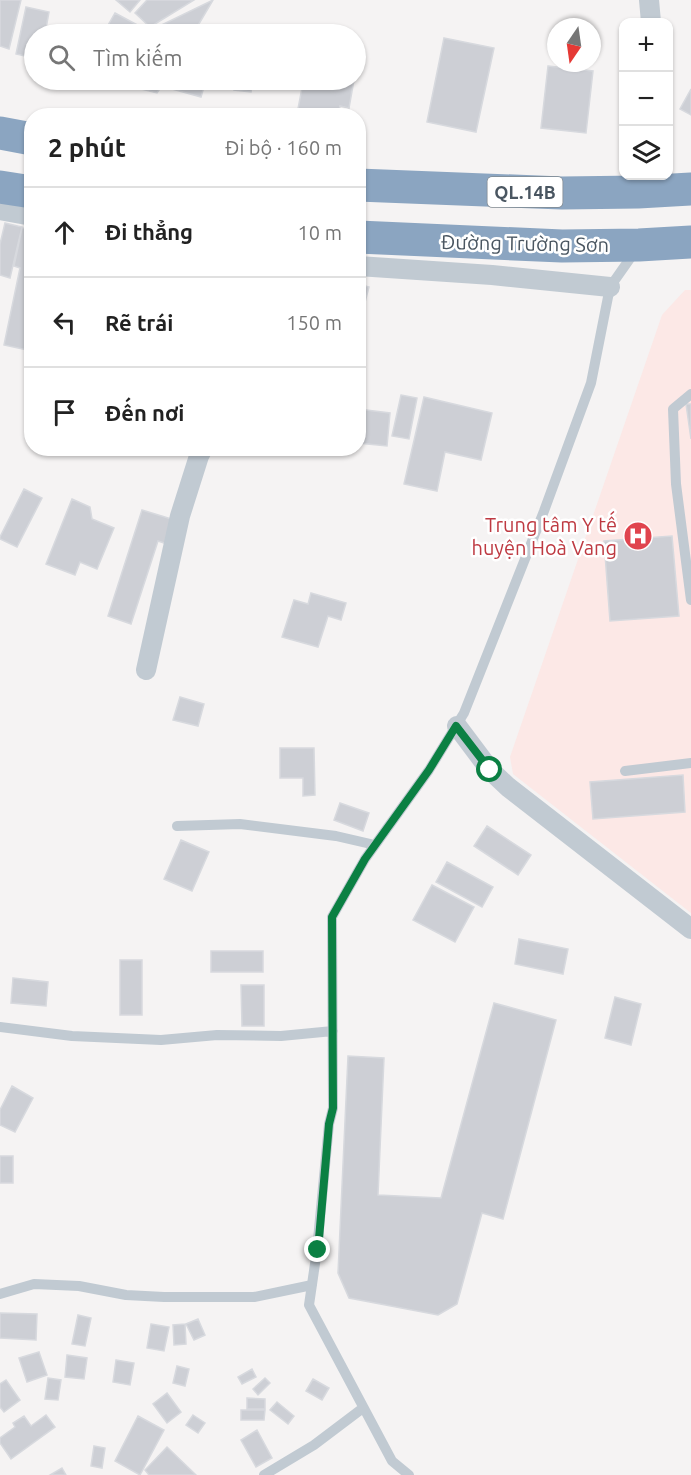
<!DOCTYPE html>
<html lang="vi">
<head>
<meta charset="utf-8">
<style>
  :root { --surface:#fff; --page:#f2f2f2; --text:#222; --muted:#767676; --line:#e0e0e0 }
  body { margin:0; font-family:Ubuntu,sans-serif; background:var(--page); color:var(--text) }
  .controls { position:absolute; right:18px; top:18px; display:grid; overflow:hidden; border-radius:12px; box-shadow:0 2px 4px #0004 }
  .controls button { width:54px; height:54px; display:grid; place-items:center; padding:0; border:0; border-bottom:2px solid var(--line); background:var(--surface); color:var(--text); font:30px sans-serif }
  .compass { position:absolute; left:547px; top:18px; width:54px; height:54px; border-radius:50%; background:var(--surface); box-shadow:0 2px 4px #0004; rotate:193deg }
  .stop { position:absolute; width:18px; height:18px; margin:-14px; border:4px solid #0b8043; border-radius:50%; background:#fff }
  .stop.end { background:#0b8043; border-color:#fff; box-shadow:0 2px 6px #0008 }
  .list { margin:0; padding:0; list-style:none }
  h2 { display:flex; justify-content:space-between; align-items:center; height:78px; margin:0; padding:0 24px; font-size:26px }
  h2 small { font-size:20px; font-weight:400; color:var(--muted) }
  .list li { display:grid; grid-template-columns:39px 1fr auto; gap:18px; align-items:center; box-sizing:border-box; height:90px; padding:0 24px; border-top:2px solid var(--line) }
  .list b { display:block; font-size:22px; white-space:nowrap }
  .list em { font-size:20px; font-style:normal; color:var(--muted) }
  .icon { flex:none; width:33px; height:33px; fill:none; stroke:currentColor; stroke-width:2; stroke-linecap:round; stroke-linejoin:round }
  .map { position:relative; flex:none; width:691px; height:1475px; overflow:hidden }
  .search { position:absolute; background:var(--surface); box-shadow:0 2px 4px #0004; left:24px; top:24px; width:342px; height:66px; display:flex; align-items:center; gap:15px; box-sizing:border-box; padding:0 21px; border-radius:33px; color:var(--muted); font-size:22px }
  .panel { position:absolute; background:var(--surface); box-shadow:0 2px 4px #0004; left:24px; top:108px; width:342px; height:348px; border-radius:24px }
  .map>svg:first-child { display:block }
  .medical { fill:#fce8e6 }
  .building { fill:#cdcfd5; stroke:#d7d9de; stroke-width:1.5 }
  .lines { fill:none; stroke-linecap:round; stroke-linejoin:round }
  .lane { stroke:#c1cad2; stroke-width:10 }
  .street { stroke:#c1cad2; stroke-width:20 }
  .highway { stroke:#8ba5c1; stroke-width:33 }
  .route { stroke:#0b8043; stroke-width:8 }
  .labels { text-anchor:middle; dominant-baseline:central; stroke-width:5; stroke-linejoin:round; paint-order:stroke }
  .shield { fill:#fff; stroke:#808990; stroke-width:1.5 }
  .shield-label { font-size:18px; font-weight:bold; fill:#4a5661 }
  .street-label { font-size:20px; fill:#4a5661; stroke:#fff }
  .health-label { font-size:20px; fill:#be3a42; stroke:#fff; text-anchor:end }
</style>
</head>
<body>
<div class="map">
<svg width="691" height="1475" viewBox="0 0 691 1475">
  <rect width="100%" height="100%" fill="#f5f3f3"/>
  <path class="medical" d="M685 290H691V913L513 774 510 757 662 315Z"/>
  <path class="building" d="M0 0H21L9 49 0 46Z
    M116 0H140L130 12Z
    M147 0H194L150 27 135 13Z
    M213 0 193 34H148L149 31Z
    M26 7 49 12 45 34H34V58L16 54Z
    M115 13 145 29 142 34H103Z
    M444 38 494 48 476 132 427 122Z
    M548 66 593 71 586 133 541 128Z
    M94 80H118L113 89Z
    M135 80H166L157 93 133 87Z
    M175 80H206L201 97 172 89Z
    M213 80H231L230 84 213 81Z
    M235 80H253L251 92 234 90Z
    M294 80H354L349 108 340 106 338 116H306L297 114 302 88 293 87Z
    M691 89V115L680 109Z
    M5 223 22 227 10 278 0 275V244Z
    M22 228 32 230V351L4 345 20 268 14 266Z
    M358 284 369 287 358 329Z
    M401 395 417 398 409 439 392 436Z
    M424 397 492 413 481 460 445 452 437 491 404 484Z
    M686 404H691V439Z
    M358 409 390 413 387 446 358 443Z
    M24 489 42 498 17 547 0 539V537Z
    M72 499 90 507 92 519 114 528 97 569 80 562 75 575 46 564Z
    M142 510 178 521 170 545 158 541 131 624 108 616Z
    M672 536 679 616 610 621 604 541Z
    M311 593 346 603 341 620 328 616 318 647 282 637 294 600 308 604Z
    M180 697 204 704 198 726 173 720Z
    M280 748H314L315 795 303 796V778H280Z
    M683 775 685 812 593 819 590 782Z
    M340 803 369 813 363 831 334 820Z
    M487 826 531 855 518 875 474 846Z
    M181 840 209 852 192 891 164 879Z
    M447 862 493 887 482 907 436 882Z
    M432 885 474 907 455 942 413 920Z
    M519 939 568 949 563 974 515 964Z
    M211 951H263V972H211Z
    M120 960H142V1015H120Z
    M13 978 48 982 46 1006 11 1003Z
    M241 985H264V1026H242Z
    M615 997 641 1004 631 1045 605 1038Z
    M494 1003 556 1020 503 1219 482 1213 457 1304 438 1315 349 1298 338 1273 348 1056 384 1058 378 1195 441 1198Z
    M12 1086 33 1098 15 1132 0 1125V1110Z
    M0 1156H13V1183H0Z
    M0 1313 37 1314 36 1340 0 1338Z
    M78 1315 91 1318 85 1346 72 1344Z
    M198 1319 205 1335 194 1340 186 1324Z
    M151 1324 169 1327 164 1351 147 1348Z
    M185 1324 186 1344 174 1345 173 1325Z
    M39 1352 47 1375 27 1382 19 1358Z
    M67 1355 87 1358 84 1379 65 1377Z
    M116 1360 134 1363 130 1385 113 1382Z
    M177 1366 189 1369 185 1386 173 1383Z
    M252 1369 256 1377 242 1384 238 1377Z
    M48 1378 61 1380 58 1400 45 1399Z
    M265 1378 270 1383 258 1395 253 1389Z
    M313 1379 329 1388 322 1400 306 1391Z
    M6 1380 20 1400 4 1412 0 1407V1384Z
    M167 1393 181 1412 167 1423 153 1404Z
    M247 1398 265 1399V1409H247Z
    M277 1402 294 1416 288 1424 270 1410Z
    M241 1410H265L264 1420H241Z
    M46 1415 55 1427 11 1459 0 1443V1438L15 1427 13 1423 24 1416 31 1426Z
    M193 1415 205 1423 198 1433 186 1425Z
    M138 1416 164 1430 140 1475 115 1461Z
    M257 1430 272 1458 256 1467 241 1440Z
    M94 1446 105 1448 102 1468 91 1466Z
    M167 1447 196 1475H149L145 1470Z
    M62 1468 66 1475H50Z"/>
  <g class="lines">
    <path class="lane" d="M691 394 673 409 676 484 691 600
      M625 771 691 763
      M177 826 240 824 336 836 375 845
      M0 1027 72 1036 161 1040 217 1035 281 1036 333 1031
      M0 1294 34 1284 79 1286 126 1295 164 1297H254L312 1285
      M264 1475 314 1445 363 1408
      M409 1475 392 1461 309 1305 317 1250 329 1124 333 1108 332 917 365 859 429 770 464 713 544 511 591 383 610 287 636 250"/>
    <path class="street" d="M649 0 651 22
      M0 210 32 216
      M358 266 492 275 610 287
      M146 670 180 516 199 456 203 448
      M457 726 490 770 508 787 691 929"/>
    <path class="highway" d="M0 133 32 139
      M358 185 562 193 638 192 691 189
      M0 187 32 192
      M358 237 562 246 639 245 691 242"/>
  </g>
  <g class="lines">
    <path class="route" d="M318 1250 329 1124 333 1108 332 917 365 859 429 770 456 726 490 770"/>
  </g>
  <defs>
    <g id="hospital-disc" transform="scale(1.5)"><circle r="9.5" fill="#e0444e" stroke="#fff"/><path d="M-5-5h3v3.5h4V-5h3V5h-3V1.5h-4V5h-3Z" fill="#fff"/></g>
  </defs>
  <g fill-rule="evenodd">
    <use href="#hospital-disc" x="638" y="536"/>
  </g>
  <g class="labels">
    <rect class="shield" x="487.5" y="177" width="75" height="30" rx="4.5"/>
    <g class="shield-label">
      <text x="525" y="192">QL.14B</text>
    </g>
    <g class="street-label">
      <text transform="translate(525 243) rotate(1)">Đường Trường Sơn</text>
    </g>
    <g class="health-label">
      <text x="617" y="524">Trung tâm Y tế<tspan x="617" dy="23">huyện Hoà Vang</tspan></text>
    </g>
  </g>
</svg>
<div class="controls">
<button>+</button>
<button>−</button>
<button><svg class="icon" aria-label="layers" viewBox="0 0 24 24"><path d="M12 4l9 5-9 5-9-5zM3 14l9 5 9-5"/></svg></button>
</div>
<svg class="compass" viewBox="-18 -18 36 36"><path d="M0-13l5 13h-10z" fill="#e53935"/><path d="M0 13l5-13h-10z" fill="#767676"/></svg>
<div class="stop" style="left:490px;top:770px"></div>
<div class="stop end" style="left:318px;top:1250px"></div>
<div class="search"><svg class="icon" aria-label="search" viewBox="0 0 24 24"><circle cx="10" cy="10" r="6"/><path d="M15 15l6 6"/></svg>Tìm kiếm</div>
<section class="panel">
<h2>2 phút<small>Đi bộ · 160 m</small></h2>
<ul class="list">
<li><svg class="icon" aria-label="ahead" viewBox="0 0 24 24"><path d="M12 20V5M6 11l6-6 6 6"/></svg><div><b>Đi thẳng</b></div><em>10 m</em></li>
<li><svg class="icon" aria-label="left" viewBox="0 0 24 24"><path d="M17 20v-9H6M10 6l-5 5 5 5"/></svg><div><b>Rẽ trái</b></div><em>150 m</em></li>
<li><svg class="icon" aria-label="arrive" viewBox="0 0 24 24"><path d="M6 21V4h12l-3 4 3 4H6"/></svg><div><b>Đến nơi</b></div></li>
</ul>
</section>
</div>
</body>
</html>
